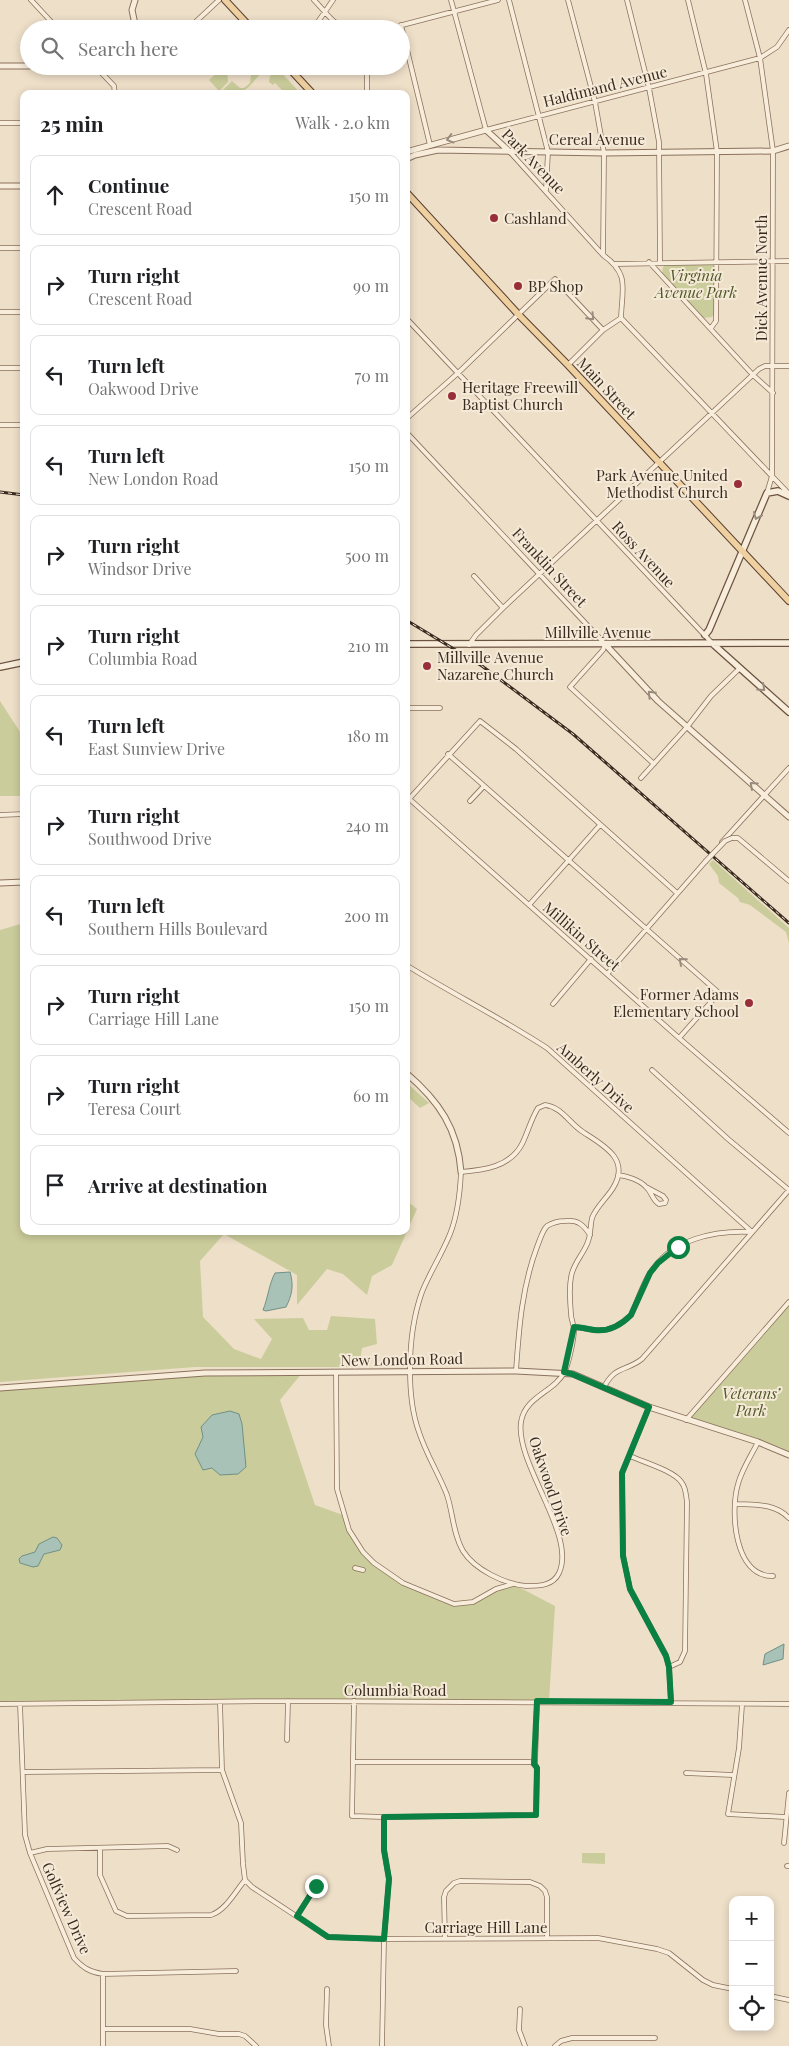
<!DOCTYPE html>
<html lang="en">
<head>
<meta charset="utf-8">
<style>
  :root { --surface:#fff; --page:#f6f6f6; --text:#202124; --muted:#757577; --line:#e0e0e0 }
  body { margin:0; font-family:"Playfair Display",serif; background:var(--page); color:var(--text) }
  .controls { position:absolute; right:15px; bottom:15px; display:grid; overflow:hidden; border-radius:10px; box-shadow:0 2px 8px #0003 }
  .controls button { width:45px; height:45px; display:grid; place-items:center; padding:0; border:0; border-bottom:1px solid var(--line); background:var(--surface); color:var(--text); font:25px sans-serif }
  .stop { position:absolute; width:15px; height:15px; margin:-11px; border:4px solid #0b8043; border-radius:50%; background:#fff }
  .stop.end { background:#0b8043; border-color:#fff; box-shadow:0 1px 5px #0008 }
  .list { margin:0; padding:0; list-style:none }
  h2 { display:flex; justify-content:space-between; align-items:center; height:65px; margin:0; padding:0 20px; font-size:21px }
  h2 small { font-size:16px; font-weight:400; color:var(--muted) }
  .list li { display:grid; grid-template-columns:32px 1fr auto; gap:15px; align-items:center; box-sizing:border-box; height:80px; margin:0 10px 10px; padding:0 10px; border:1px solid var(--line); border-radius:10px }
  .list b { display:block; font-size:19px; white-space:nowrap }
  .list p { margin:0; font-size:16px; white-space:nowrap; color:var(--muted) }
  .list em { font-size:16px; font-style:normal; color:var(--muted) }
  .icon { flex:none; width:28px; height:28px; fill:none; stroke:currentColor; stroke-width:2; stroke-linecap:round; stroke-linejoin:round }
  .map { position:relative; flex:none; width:789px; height:2046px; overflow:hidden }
  .search { position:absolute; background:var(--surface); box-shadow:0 2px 8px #0003; left:20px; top:20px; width:390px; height:55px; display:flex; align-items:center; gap:12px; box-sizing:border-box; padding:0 18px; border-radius:28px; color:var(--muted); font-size:19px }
  .panel { position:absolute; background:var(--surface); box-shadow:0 2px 8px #0003; left:20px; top:90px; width:390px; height:1145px; border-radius:10px }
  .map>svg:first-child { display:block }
  .green { fill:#cbcc9b }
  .water { fill:#a9c2b8; stroke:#6f9185 }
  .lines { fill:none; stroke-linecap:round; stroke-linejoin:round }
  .minor-casing { stroke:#8a715d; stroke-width:5.5 }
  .tertiary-casing { stroke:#8a715d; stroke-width:7 }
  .secondary-casing { stroke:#6c5240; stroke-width:8 }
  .primary-casing { stroke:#583f31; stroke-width:8 }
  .minor { stroke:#f8eddb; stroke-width:4 }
  .tertiary { stroke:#f8eddb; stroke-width:5 }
  .secondary { stroke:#f8eddb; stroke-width:5.5 }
  .primary { stroke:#efd0a1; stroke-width:6 }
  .rail-casing { stroke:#3a2b20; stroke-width:3 }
  .rail { stroke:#f5ead7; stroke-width:1; stroke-dasharray:4; stroke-linecap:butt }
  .minor-bridge-casing { stroke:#8a715d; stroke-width:5.5; stroke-linecap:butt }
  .minor-bridge { stroke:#f8eddb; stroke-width:4 }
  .oneway { stroke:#998c7e }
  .route { stroke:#0b8043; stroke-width:6 }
  .poi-dot { fill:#982e38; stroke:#f5ead7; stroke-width:2 }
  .labels { text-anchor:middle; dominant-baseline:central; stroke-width:4; stroke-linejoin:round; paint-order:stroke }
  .street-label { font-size:15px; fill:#3a2b20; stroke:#f5ead7 }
  .poi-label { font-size:15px; fill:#3a2b20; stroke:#f5ead7; text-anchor:start }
  .park-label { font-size:15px; font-style:italic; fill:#4f5627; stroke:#f5ead7 }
</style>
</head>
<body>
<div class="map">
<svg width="789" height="2046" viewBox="0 0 789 2046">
  <rect width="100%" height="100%" fill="#eedfc8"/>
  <path class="green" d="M212 66H227L228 82 219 91 209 80 218 72Z
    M245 66H268C248 84 253 94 222 94V91L232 81 240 88H244L250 83 251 75Z
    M278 69 301 94H286L275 83 273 85 269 82 270 76Z
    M668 263 712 264 714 267 715 313 712 317 704 318 662 274 663 267Z
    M0 701 24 738V796H0Z
    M713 860 789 928V943L786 932 750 905 740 902 738 898 719 883 718 876 709 864Z
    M24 923V1231H406V1200L417 1209 392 1265 372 1276 367 1295 343 1274 327 1269 297 1305V1275L224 1234 200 1261 203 1317 234 1349 261 1359 272 1339 254 1319 303 1318 309 1330H327L331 1316 375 1319 377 1344 362 1348 359 1367H195L0 1382V930Z
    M406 1082 429 1103 420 1108 406 1095Z
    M789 1302V1455L686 1420Z
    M302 1373 280 1400 315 1505 343 1515 363 1552 374 1563 403 1583 454 1604 473 1602 496 1589 513 1584 555 1606 549 1701 0 1704V1388L163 1375Z
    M582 1853H605V1864L582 1863Z"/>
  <path class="water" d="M290 1272C294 1286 292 1295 286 1307L266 1311 263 1310C268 1298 269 1284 275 1273Z
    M230 1411 239 1414 242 1424 246 1467 238 1474 220 1475 212 1468 203 1470 195 1454 203 1437 201 1427 212 1415Z
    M53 1537 57 1538 62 1545 60 1550 44 1554 38 1566 33 1567 20 1563 19 1559 22 1556 35 1552 39 1544Z
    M784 1644 783 1659 763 1665 765 1654Z"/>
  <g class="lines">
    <g class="minor-casing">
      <path id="minor" d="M31 0 58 29
        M314 0C324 10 332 23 346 29
        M451 0 486 130 760 58 777 47 789 30
        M509 0 548 152 546 190
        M568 0 595 102 604 153 603 255
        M627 0 649 88 659 142 660 262
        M688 0 706 74 717 152 716 321 711 328
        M745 0 760 58 773 151 772 476 767 493
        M401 25 430 145
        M188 29 219 0
        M313 29 333 0
        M387 29 498 0
        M95 66 114 86 115 94
        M367 66V94
        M0 123H24
        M510 152 603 255C630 274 622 288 621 318L789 494
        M0 248H24
        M649 262 753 375 773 393
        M615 264 789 261
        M0 312H24
        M406 318 713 644
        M568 365 603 330 621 318
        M0 368H24
        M406 419 458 373 555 279 603 330
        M0 425H24
        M406 432 605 644 603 650 570 687 654 764
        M474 576 503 608
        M469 645 476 635 503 608 759 369 765 366H789
        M406 708H440
        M448 754 719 993 679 1038
        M641 778 687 727 711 696 740 668
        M406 796 679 1038 789 1133
        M410 798 480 721 516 749 677 893
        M470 801 484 786
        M0 815 24 814
        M732 838H738L789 881
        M722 842 789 768
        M529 905 600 825
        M406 965C453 994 501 1018 547 1048L752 1232
        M608 973 705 862
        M553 1004 591 959
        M652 1070 728 1139 789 1190
        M545 1105C562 1107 569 1123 583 1132 603 1145 631 1159 613 1188 607 1198 596 1207 592 1218 590 1227 591 1236 587 1244 582 1256 573 1264 571 1277 569 1288 570 1303 571 1314 571 1320 574 1324 574 1330 574 1339 569 1362 565 1371 555 1392 525 1396 521 1422 515 1464 577 1535 559 1573 553 1586 539 1586 526 1586 505 1584 475 1570 463 1551 453 1534 453 1513 447 1495 439 1474 426 1454 419 1432 412 1413 410 1390 410 1370 410 1343 413 1317 422 1292 430 1272 442 1254 450 1234 458 1214 460 1194 461 1172 484 1170 510 1167 522 1144 528 1132 531 1119 538 1108Z
        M618 1175C627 1176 640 1180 646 1187 652 1192 652 1200 659 1204L665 1203 666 1200 663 1196 646 1187
        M574 1327C581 1327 587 1329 594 1330 608 1332 621 1325 631 1315 637 1302 642 1286 650 1273 671 1239 715 1230 752 1232
        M516 1371C519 1327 522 1287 537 1247 540 1240 542 1231 547 1226 552 1223 560 1221 565 1221 578 1220 583 1224 590 1235
        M336 1373 337 1489 349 1530 363 1552 374 1563 403 1583 454 1604 473 1602 496 1589 513 1584
        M604 1387C616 1365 625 1372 642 1359L789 1190
        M649 1407 622 1473 623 1555 630 1589 666 1655 669 1667 671 1702
        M686 1420 789 1302
        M758 1442C751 1456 742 1469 738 1484 730 1511 734 1577 773 1576
        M630 1456C643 1462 675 1471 682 1483 686 1488 686 1496 687 1502L685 1651 680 1662 669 1667
        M736 1504C756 1505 774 1503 789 1518
        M355 1568 363 1570
        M354 1701 352 1816 384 1817 536 1815 537 1768 535 1764 537 1701
        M220 1702 222 1770 241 1823 243 1864 245 1880
        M0 1704 288 1701 789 1704
        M20 1704 25 1835 30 1853 74 1958C83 1968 90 1972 103 1974L236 1971
        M742 1705 739 1748 728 1814 785 1817
        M287 1740 288 1701
        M353 1762H530L535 1764
        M24 1772 222 1770
        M686 1773 733 1775
        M784 1843 789 1793
        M100 1849V1875L116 1911 127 1916 211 1915C226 1910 235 1892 245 1880
        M30 1853 47 1849 168 1846 177 1850
        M787 1866H789
        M245 1880 252 1887 328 1937 384 1939 598 1938 657 1949 669 1953 703 1980 713 1985 733 1989
        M297 1916 316 1886
        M445 1939 444 1897 446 1891 454 1883 460 1881 530 1882 540 1886 545 1891 547 1897V1938
        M327 1989 326 2025 329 2046
        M770 1996 789 2000
        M520 2009 519 2030 525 2046
        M103 2029H190L219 2034H239L245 2036 256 2046
        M103 2046V1974
        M382 2046 384 1939 389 1879 384 1850V1817
        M555 2046 561 2041 572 2038H655"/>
    </g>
    <g class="tertiary-casing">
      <path id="tertiary" d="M135 0 132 10 136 29
        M0 66H29
        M406 152 486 130 510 152
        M406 159 415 155 438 150 604 153 773 151 789 146
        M0 186H24
        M605 644 658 701 789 817
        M0 883 24 882
        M406 1073C439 1101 458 1129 461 1172
        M0 1388 205 1373 516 1371 573 1374 649 1407 758 1442 789 1455"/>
    </g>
    <g class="secondary-casing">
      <path id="secondary" d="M705 635 709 630 767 493 778 491 789 496
        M406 644 789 643
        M713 644 789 712
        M0 667 24 662"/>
    </g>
    <g class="primary-casing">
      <path id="primary" d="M225 0 252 29
        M287 66 313 94
        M406 192 518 314 568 365 789 601"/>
    </g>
    <use href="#minor" class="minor"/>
    <use href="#tertiary" class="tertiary"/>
    <use href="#secondary" class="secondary"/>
    <use href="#primary" class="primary"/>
    <g class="rail-casing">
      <path id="rail" d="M0 492 24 495
        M406 620 482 666 573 734 789 923"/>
    </g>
    <use href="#rail" class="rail"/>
    <g class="minor-bridge-casing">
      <path id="minor-bridge" d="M705 862 725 841 732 838"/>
    </g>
    <use href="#minor-bridge" class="minor-bridge"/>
  </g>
  <defs><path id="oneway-chevron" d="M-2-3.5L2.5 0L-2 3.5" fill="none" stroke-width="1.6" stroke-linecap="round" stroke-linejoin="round" transform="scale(1.25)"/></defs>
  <g class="oneway">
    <use href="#oneway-chevron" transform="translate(450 139) rotate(165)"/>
    <use href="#oneway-chevron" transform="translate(591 317) rotate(47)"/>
    <use href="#oneway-chevron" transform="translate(757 516) rotate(113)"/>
    <use href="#oneway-chevron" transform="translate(762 688) rotate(42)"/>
    <use href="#oneway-chevron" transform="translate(651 694) rotate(-134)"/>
    <use href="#oneway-chevron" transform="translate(753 785) rotate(-138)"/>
    <use href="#oneway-chevron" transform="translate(682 961) rotate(-139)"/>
  </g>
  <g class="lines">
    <path class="route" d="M316 1886 297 1916 328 1937 384 1939 389 1879 384 1850V1817L536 1815 537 1768 534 1764 537 1701 671 1702 669 1667 666 1656 630 1589 623 1556 622 1473 649 1407 572 1374 564 1372 574 1327C581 1327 587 1329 594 1330 608 1332 621 1325 631 1315L650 1273 658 1263 678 1247"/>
  </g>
  <g class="poi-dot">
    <circle cx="494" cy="218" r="5"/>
    <circle cx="518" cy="286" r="5"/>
    <circle cx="452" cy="396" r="5"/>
    <circle cx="738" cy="484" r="5"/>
    <circle cx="427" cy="666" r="5"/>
    <circle cx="749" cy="1003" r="5"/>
  </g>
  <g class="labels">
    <g class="street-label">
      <text transform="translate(605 86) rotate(-14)">Haldimand Avenue</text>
      <text x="597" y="139">Cereal Avenue</text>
      <text transform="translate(534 161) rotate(46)">Park Avenue</text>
      <text transform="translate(761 278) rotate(-90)">Dick Avenue North</text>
      <text transform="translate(607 388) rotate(47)">Main Street</text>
      <text transform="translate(644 554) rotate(47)">Ross Avenue</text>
      <text transform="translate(550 567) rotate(47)">Franklin Street</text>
      <text x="598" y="632">Millville Avenue</text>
      <text transform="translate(582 936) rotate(41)">Millikin Street</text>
      <text transform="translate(596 1077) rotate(42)">Amberly Drive</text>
      <text transform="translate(402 1359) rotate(-1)">New London Road</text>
      <text transform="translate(551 1486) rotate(71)">Oakwood Drive</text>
      <text x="395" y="1690">Columbia Road</text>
      <text transform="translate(67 1908) rotate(66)">Golfview Drive</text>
      <text x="486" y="1927">Carriage Hill Lane</text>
    </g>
    <g class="poi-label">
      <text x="504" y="218">Cashland</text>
      <text x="528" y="286">BP Shop</text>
      <text x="462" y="387">Heritage Freewill<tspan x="462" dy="17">Baptist Church</tspan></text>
      <text x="728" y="475" text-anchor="end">Park Avenue United<tspan x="728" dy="17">Methodist Church</tspan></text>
      <text x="437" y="657">Millville Avenue<tspan x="437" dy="17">Nazarene Church</tspan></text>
      <text x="739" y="994" text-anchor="end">Former Adams<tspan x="739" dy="17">Elementary School</tspan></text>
    </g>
    <g class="park-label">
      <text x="696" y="275">Virginia<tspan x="696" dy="17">Avenue Park</tspan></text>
      <text x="751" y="1393">Veterans’<tspan x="751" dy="17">Park</tspan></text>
    </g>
  </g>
</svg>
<div class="controls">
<button>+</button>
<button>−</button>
<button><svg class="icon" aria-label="locate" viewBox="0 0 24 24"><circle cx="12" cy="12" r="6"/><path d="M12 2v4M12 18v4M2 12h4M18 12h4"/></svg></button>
</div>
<div class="stop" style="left:678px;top:1247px"></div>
<div class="stop end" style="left:316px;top:1886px"></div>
<div class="search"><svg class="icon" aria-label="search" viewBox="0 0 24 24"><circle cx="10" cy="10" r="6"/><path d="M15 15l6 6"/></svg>Search here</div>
<section class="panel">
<h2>25 min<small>Walk · 2.0 km</small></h2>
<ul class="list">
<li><svg class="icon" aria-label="ahead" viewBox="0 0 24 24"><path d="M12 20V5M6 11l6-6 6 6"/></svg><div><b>Continue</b><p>Crescent Road</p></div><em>150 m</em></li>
<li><svg class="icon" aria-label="right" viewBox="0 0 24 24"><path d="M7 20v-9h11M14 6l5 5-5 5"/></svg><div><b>Turn right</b><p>Crescent Road</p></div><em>90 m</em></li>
<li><svg class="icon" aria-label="left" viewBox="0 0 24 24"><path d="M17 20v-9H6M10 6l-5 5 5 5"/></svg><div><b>Turn left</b><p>Oakwood Drive</p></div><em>70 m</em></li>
<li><svg class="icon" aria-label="left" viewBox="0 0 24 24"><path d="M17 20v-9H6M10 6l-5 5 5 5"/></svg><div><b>Turn left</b><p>New London Road</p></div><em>150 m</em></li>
<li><svg class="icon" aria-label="right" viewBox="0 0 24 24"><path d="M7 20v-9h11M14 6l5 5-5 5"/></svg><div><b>Turn right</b><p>Windsor Drive</p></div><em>500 m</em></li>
<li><svg class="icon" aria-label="right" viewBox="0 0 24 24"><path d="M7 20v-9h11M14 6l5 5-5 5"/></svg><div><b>Turn right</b><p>Columbia Road</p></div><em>210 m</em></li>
<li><svg class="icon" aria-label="left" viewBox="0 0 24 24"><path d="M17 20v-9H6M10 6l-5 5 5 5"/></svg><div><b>Turn left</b><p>East Sunview Drive</p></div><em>180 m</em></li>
<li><svg class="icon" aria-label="right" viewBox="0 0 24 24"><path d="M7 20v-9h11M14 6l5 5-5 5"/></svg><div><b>Turn right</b><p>Southwood Drive</p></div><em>240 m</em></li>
<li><svg class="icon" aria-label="left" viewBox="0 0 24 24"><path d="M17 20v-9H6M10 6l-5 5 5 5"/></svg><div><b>Turn left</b><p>Southern Hills Boulevard</p></div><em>200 m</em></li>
<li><svg class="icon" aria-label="right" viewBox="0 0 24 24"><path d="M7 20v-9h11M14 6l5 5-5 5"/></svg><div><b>Turn right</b><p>Carriage Hill Lane</p></div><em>150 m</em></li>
<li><svg class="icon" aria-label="right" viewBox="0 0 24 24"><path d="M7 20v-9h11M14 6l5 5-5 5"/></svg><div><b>Turn right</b><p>Teresa Court</p></div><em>60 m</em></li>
<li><svg class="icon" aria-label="arrive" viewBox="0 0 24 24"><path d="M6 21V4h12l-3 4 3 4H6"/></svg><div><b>Arrive at destination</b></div></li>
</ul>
</section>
</div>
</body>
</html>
